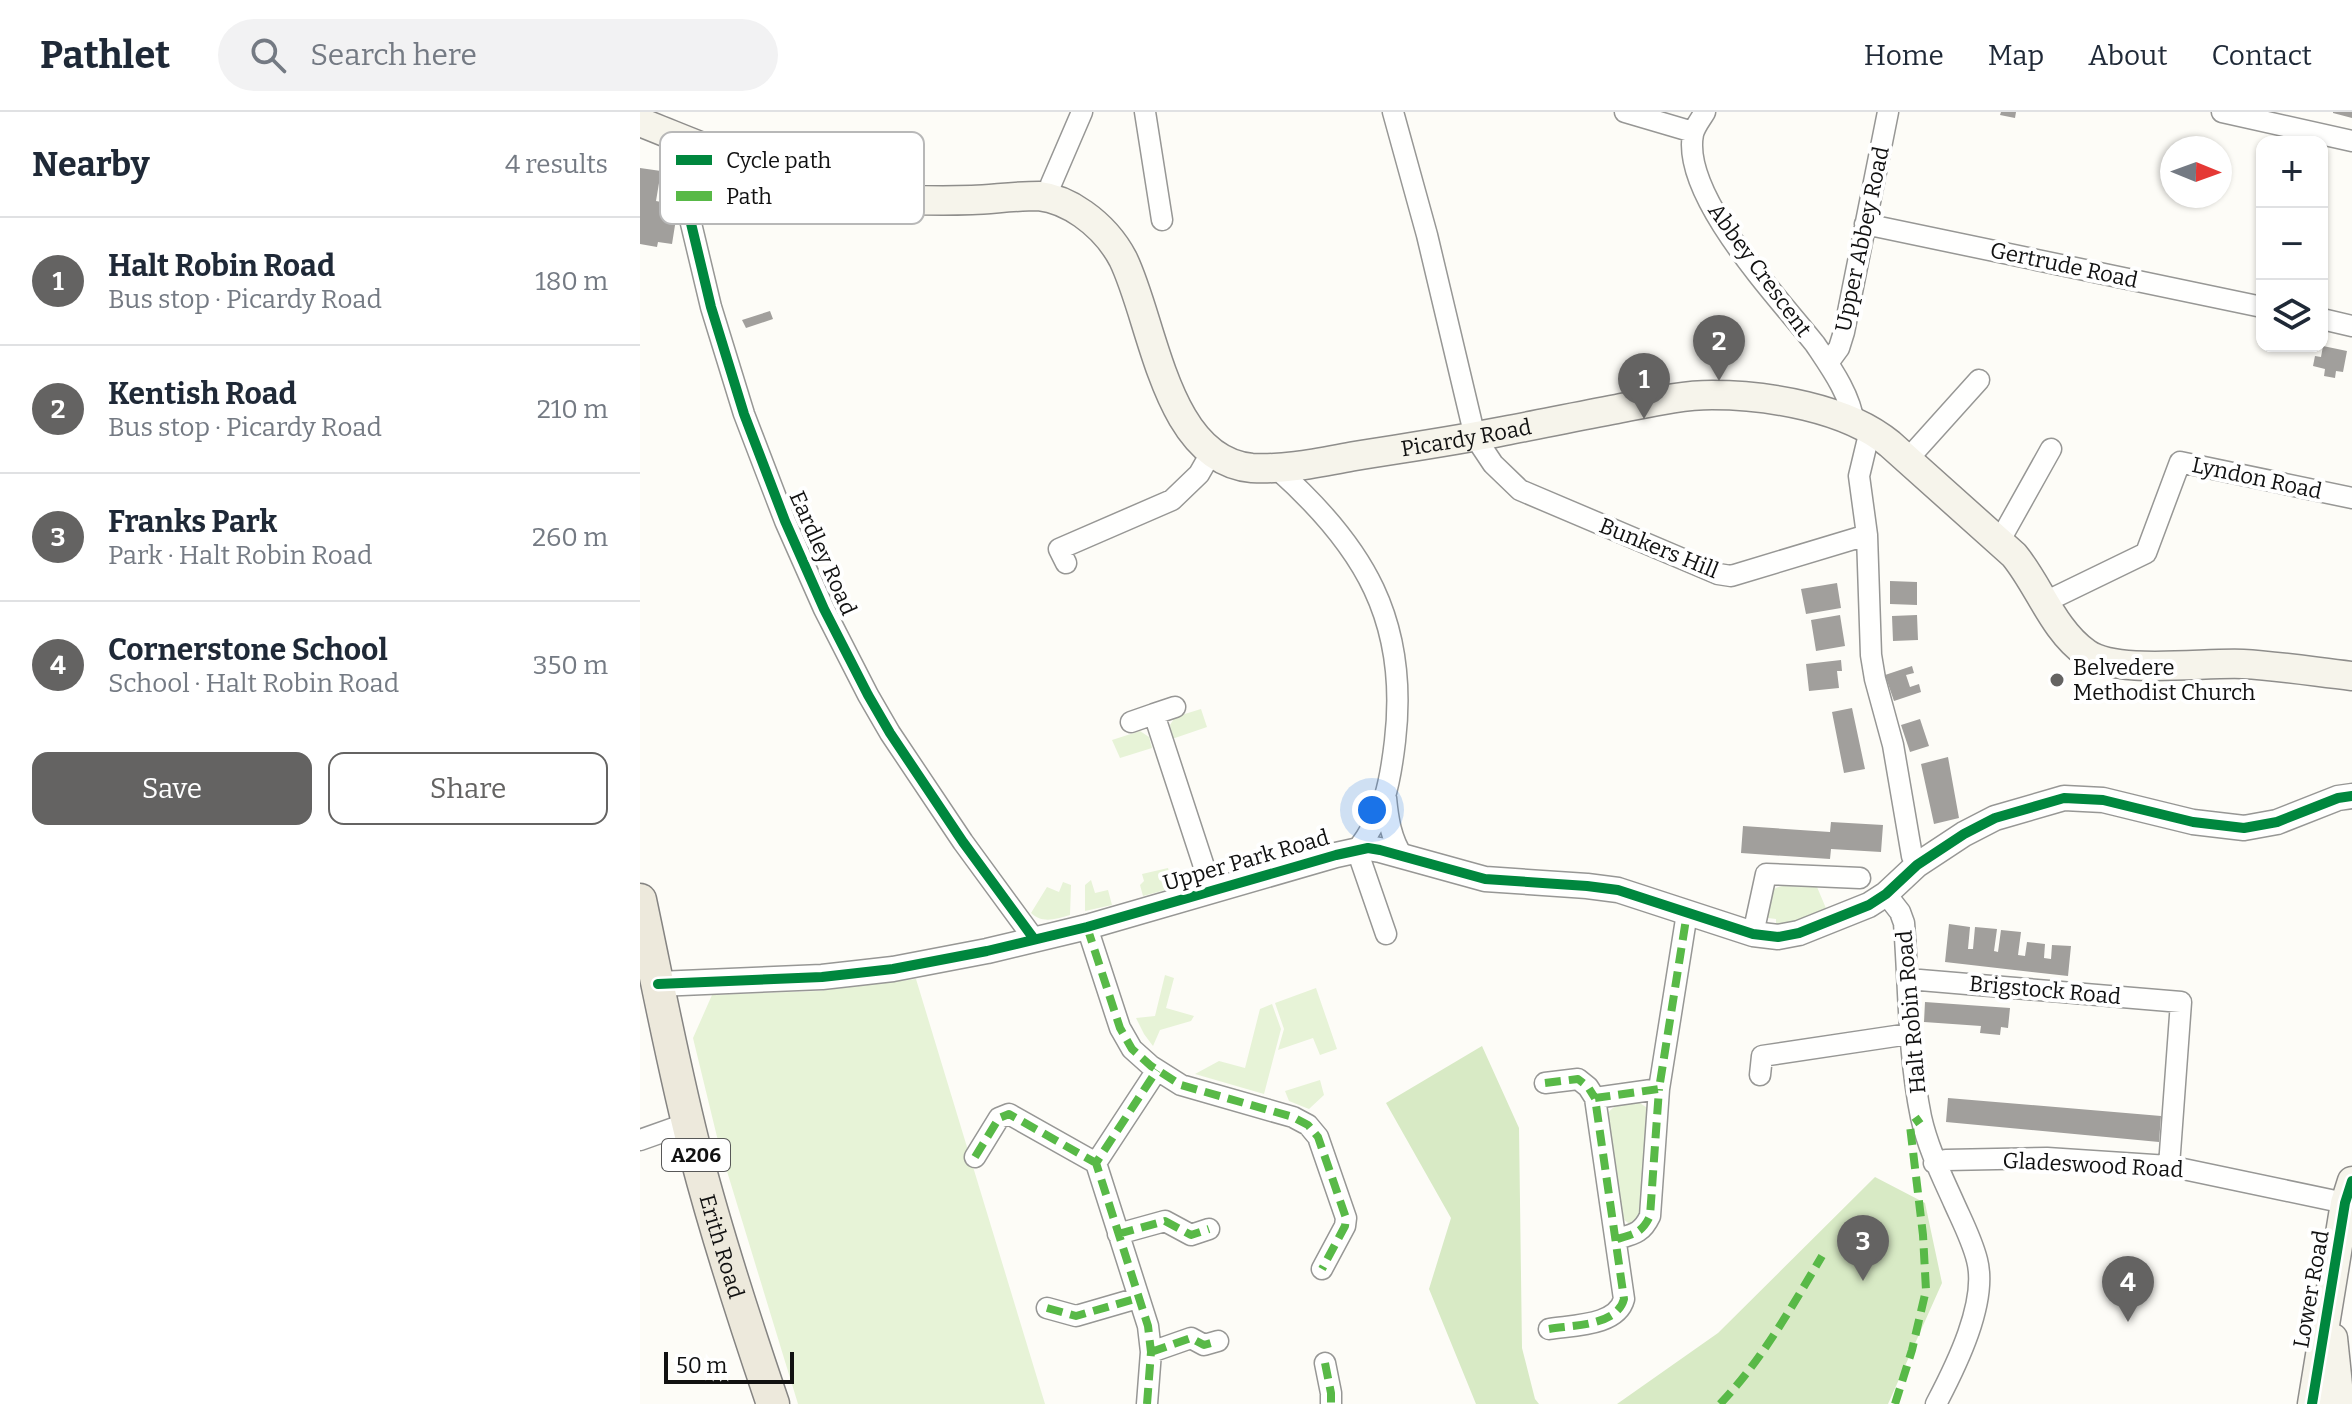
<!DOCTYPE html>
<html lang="en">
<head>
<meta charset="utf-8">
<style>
  :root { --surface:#fff; --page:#f2f2f3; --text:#1f2937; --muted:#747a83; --line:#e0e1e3; --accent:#646362 }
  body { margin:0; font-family:Bitter,serif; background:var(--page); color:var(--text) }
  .controls { position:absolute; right:24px; top:24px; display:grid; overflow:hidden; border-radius:16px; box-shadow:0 2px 6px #0004 }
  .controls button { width:72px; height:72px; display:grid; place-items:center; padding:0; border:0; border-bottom:2px solid var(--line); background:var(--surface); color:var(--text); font:40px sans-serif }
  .compass { position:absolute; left:1520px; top:24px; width:72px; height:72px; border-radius:50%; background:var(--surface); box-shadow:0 2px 6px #0004; rotate:91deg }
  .scale { position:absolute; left:24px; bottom:20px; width:130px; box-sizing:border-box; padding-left:8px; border:4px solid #111; border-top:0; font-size:22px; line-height:28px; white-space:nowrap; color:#111; -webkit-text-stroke:6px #fff; paint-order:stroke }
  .you { position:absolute; left:732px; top:698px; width:28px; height:28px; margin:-20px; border:6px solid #fff; border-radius:50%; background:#1a73e8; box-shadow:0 0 0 12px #1a73e833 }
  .badge { display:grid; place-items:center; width:52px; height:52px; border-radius:50%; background:var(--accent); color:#fff; font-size:26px; font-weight:700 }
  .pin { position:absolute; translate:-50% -66px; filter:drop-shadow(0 2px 4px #0008) }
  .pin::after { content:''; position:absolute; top:42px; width:28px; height:24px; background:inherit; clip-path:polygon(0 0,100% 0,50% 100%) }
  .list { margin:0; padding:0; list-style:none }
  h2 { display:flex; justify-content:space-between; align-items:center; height:104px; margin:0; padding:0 32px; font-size:34px }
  h2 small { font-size:26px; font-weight:400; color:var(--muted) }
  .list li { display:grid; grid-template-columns:52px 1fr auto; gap:24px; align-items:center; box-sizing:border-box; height:128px; padding:0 32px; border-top:2px solid var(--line) }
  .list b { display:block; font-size:30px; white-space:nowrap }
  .list p { margin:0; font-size:26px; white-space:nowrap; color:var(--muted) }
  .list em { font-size:26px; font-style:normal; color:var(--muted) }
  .actions { display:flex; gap:16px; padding:24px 32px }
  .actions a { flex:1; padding:18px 0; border:2px solid var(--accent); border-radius:16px; text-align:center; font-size:28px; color:var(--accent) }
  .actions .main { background:var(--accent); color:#fff }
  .icon { flex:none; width:44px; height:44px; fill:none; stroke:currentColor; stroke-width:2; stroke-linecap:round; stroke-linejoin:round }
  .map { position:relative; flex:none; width:1712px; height:1292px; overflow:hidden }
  header { display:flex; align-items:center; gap:48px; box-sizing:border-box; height:112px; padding:0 40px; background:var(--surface); border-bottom:2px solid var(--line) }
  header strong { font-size:38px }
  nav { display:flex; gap:44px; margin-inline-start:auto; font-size:28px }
  .search { width:560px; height:72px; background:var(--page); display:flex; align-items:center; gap:20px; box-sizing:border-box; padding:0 28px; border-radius:44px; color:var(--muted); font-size:30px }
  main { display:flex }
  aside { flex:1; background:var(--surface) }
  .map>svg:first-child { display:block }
  .green { fill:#e7f3d7 }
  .forest { fill:#d8eac5 }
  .building { fill:#a19f9c }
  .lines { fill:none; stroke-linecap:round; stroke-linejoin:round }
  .minor-casing { stroke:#979795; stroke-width:23 }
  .tertiary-casing { stroke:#979795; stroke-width:27 }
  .secondary-casing { stroke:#8e8d8b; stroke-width:31 }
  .primary-casing { stroke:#858482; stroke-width:35 }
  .minor { stroke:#fffffe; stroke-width:20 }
  .tertiary { stroke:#fffffe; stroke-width:24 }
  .secondary { stroke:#f6f4eb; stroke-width:28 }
  .primary { stroke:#ede9dc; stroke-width:32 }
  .quiet { stroke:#58b947; stroke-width:8; stroke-dasharray:16 8; stroke-linecap:butt }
  .cycleway-casing { stroke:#fff; stroke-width:15 }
  .cycleway { stroke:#00873e; stroke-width:10 }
  .poi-dot { fill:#646362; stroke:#fff; stroke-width:3 }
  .labels { text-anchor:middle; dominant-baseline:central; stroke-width:8; stroke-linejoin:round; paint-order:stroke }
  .shield { fill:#fff; stroke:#585858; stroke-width:2 }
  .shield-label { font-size:20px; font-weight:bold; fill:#111 }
  .street-label { font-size:22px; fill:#111; stroke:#fff }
  .poi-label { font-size:22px; fill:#111; stroke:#fff; text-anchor:start }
  .key { fill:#fff; stroke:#b8b8b8; stroke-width:2 }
  .key-label { font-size:22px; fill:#111 }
</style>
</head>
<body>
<header>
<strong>Pathlet</strong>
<div class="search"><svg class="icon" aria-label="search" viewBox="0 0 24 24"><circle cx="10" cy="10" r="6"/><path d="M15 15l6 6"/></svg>Search here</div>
<nav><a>Home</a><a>Map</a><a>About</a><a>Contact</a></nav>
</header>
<main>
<aside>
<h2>Nearby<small>4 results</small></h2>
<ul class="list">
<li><span class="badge">1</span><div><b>Halt Robin Road</b><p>Bus stop · Picardy Road</p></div><em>180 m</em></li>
<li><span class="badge">2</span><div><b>Kentish Road</b><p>Bus stop · Picardy Road</p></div><em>210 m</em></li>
<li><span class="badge">3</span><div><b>Franks Park</b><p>Park · Halt Robin Road</p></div><em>260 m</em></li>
<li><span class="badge">4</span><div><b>Cornerstone School</b><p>School · Halt Robin Road</p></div><em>350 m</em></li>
</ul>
<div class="actions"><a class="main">Save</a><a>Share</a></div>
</aside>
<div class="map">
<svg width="1712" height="1292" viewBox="0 0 1712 1292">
  <rect width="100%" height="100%" fill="#fdfcf7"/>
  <path class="green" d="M561 597 567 615 532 627 530 613 535 605Z
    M500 619 509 625 512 636 480 646 472 628Z
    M528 756 533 776 503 784 500 773 504 769 502 762Z
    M451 768 455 781 468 778 472 793 445 799V773Z
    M423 770 431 773 430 803C415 807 403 812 391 801L407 775 419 780Z
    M1143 774 1177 775 1188 801 1147 812 1136 813V807L1128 806C1125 792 1126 776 1143 774Z
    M525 863 534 866 526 896 554 904 551 909 520 918 513 934 504 922 496 906 515 904Z
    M276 867 405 1292H158L79 1033 53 926 72 883 178 879Z
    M676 876 697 937 680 943 673 926 638 938 644 917 635 891Z
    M632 892 641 917 624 982 555 962 579 949 605 956 620 897Z
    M680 968 684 983 669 997 649 989 645 979Z
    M998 990 1006 995 1009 1002 1002 1106 991 1113 983 1107 982 1100 966 1006C971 991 985 992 998 990Z"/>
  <path class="forest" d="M842 934 879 1016 882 1236 895 1287 899 1292H836L789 1177 811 1106 746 991Z
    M1235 1065 1285 1091 1302 1171 1248 1292H977L1078 1221Z"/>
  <path class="building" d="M1361 0H1376L1375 6 1360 3Z
    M1693 0H1712V6L1693 1Z
    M0 56 21 59 16 89 32 92 30 106 36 107 32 132 18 130 17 135 0 132Z
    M130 199 133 207 106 216 102 208Z
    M1683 234 1707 239 1703 260 1696 259 1695 266 1684 264 1685 257 1673 254 1675 244 1681 245Z
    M1250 469 1277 470V493L1250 492Z
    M1197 471 1201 496 1166 502 1161 477Z
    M1200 503 1205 534 1176 539 1171 508Z
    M1277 503 1278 528 1253 529 1252 504Z
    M1201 548 1202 559H1197L1199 576 1169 579 1166 552Z
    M1272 554 1274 561 1266 563 1270 575 1279 572 1281 580 1254 589 1245 563Z
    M1212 596 1225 657 1204 661 1192 600Z
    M1280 607 1289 634 1270 640 1261 613Z
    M1308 645 1319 706 1294 712 1281 652Z
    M1191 710 1243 713 1241 740 1191 737 1190 747 1101 741 1103 714 1190 720Z
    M1309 812 1330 815 1328 837H1333L1335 815 1357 817 1354 839 1358 840 1361 818 1381 820 1378 843 1385 844 1387 830 1405 832 1404 846 1411 847 1412 833 1431 834 1428 864 1305 850Z
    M1285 890 1370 896 1368 916 1361 915 1360 923 1340 921 1341 914 1284 910Z
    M1308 986 1521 1004 1519 1030 1306 1010Z"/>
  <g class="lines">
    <g class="minor-casing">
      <path id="minor" d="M505 0 522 108
        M753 0 787 123 835 325 853 352 880 378 1078 462 1091 464 1227 423
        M985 0 1053 20
        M1065 0C1061 7 1055 14 1053 22 1041 84 1138 185 1175 232 1191 256 1210 282 1214 311
        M1582 0 1712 29
        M43 27 38 57 71 195 104 302 145 409 184 497 228 583 250 621 323 730 394 827
        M410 85 411 72 442 0
        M1225 112 1622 195
        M1682 207 1712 214
        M1188 251 1199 236 1204 220 1248 0
        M1230 318 1219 364 1227 423 1231 543 1235 567 1253 633 1272 744 1277 753
        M1267 348 1339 268
        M636 356C724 434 769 509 755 629 750 672 744 703 717 738L746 822
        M1359 430 1411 337
        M426 451 419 437 532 388 559 362 571 341
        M1405 490 1506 441 1540 350 1712 386
        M535 595 514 602 572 779
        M491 610 514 602
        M746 686C748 707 751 727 763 745
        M1246 782 1260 800 1264 811C1269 876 1268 941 1281 1005 1288 1036 1301 1062 1314 1091 1322 1109 1332 1128 1337 1148 1348 1190 1316 1254 1296 1292
        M447 815 480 916 492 937 511 954 541 973 653 1005 668 1013 678 1025 706 1106 705 1114 682 1157
        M1113 822 1126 762 1220 766
        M1268 867 1541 890 1529 1054
        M1120 963 1122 944 1269 922
        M905 971 938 967 948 975 955 986
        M0 1028 48 1011
        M335 1045 359 1006 369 1002 456 1051
        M1294 1051 1306 1048 1407 1046 1529 1054 1705 1091
        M478 1122 525 1109 551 1123 569 1117
        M977 1127C994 1122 1002 1121 1010 1104L1019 977
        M407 1196 436 1204 498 1186
        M909 1217C933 1213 977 1214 984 1187L955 986 1019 977 1047 801
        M511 1240 551 1226 564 1233 578 1229
        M685 1251 691 1281V1292
        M507 1292 511 1240 508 1214 456 1051 517 958"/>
    </g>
    <g class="tertiary-casing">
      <path id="tertiary" d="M18 872 182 865 253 857 347 839 447 815 696 743 728 736 740 738 845 767 947 774 978 778 1113 822 1138 825 1159 821 1229 793 1246 782 1277 753 1324 722 1355 706 1424 686 1463 688 1553 710 1604 716 1637 710 1698 686 1712 684"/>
    </g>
    <g class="secondary-casing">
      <g id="secondary">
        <path id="s1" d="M0 10C78 41 155 76 240 85 270 89 301 89 332 88 354 87 376 84 399 84 416 86 429 92 443 102 460 114 473 128 483 147 514 210 525 348 612 356 646 358 681 350 715 344 764 336 814 329 864 319 901 312 939 304 977 297 1008 291 1040 283 1072 283 1128 283 1207 296 1250 332L1374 443C1399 473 1413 518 1446 541 1476 563 1563 550 1603 552 1639 554 1676 560 1712 564"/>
        <path d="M1693 1226 1700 1292"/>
        <path d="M1672 1292 1705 1091 1712 1069"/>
      </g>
    </g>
    <g class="primary-casing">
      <g id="primary">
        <path id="s2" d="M0 788C18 873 34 958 56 1043 78 1127 105 1210 133 1292"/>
      </g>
    </g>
    <use href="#minor" class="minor"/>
    <use href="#tertiary" class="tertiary"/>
    <use href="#secondary" class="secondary"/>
    <use href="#primary" class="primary"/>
    <path class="quiet" d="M447 815 480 916 492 937 511 954 541 973 653 1005 668 1013 678 1025 706 1106 705 1114 682 1157
      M905 971 938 967 948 975 955 986
      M335 1045 359 1006 369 1002 456 1051
      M478 1122 525 1109 551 1123 569 1117
      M977 1127C994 1122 1002 1121 1010 1104L1019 977
      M407 1196 436 1204 498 1186
      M909 1217C933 1213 977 1214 984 1187L955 986 1019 977 1047 801
      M511 1240 551 1226 564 1233 578 1229
      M685 1251 691 1281V1292
      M507 1292 511 1240 508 1214 456 1051 517 958
      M1080 1292C1122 1248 1151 1196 1182 1144
      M1255 1292 1272 1238 1286 1178 1283 1123 1270 1014 1281 1006"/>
    <g class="cycleway-casing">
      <path id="cycleway" d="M43 27 38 57 71 195 104 302 145 409 184 497 228 583 250 621 323 730 394 827
        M18 872 182 865 253 857 347 839 447 815 696 743 728 736 740 738 845 767 947 774 978 778 1113 822 1138 825 1159 821 1229 793 1246 782 1277 753 1324 722 1355 706 1424 686 1463 688 1553 710 1604 716 1637 710 1698 686 1712 684
        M1672 1292 1705 1091 1712 1069"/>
    </g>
    <use href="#cycleway" class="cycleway"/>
  </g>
  <circle class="poi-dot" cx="1417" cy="568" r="8"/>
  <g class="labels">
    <rect class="shield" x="22" y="1027" width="68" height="32" rx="6"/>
    <g class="shield-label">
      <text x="56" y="1043">A206</text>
    </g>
    <g class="street-label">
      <text transform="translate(1222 127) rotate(-78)">Upper Abbey Road</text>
      <text transform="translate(1424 153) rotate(12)">Gertrude Road</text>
      <text transform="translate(1120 158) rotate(54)">Abbey Crescent</text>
      <text stroke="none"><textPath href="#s1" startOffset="996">Picardy Road</textPath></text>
      <text transform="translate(1617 366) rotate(12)">Lyndon Road</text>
      <text transform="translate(1019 436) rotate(22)">Bunkers Hill</text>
      <text transform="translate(183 441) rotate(66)">Eardley Road</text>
      <text transform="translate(606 748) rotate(-16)">Upper Park Road</text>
      <text transform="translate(1405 878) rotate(5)">Brigstock Road</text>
      <text transform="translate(1271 900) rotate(-95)">Halt Robin Road</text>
      <text transform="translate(1453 1053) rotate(3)">Gladeswood Road</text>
      <text stroke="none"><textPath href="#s2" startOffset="356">Erith Road</textPath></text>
      <text transform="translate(1671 1177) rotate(-80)">Lower Road</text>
    </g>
    <g class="poi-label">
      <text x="1433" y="555">Belvedere<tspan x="1433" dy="25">Methodist Church</tspan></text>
    </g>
  </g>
  <rect x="20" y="20" width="264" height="92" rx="12" class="key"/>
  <rect x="36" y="43" width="36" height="10" fill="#00873e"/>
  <rect x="36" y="79" width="36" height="10" fill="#58b947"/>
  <g class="key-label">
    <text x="86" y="56">Cycle path</text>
    <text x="86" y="92">Path</text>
  </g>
</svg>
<div class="controls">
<button>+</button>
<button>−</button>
<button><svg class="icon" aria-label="layers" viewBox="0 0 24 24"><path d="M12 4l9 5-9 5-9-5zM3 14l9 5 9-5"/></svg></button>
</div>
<svg class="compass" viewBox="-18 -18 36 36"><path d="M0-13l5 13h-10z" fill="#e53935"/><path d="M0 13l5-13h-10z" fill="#747a83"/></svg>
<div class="scale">50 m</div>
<div class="you"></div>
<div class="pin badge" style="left:1004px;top:307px">1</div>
<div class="pin badge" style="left:1079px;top:269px">2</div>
<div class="pin badge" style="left:1223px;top:1169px">3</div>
<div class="pin badge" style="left:1488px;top:1210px">4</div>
</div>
</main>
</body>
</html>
